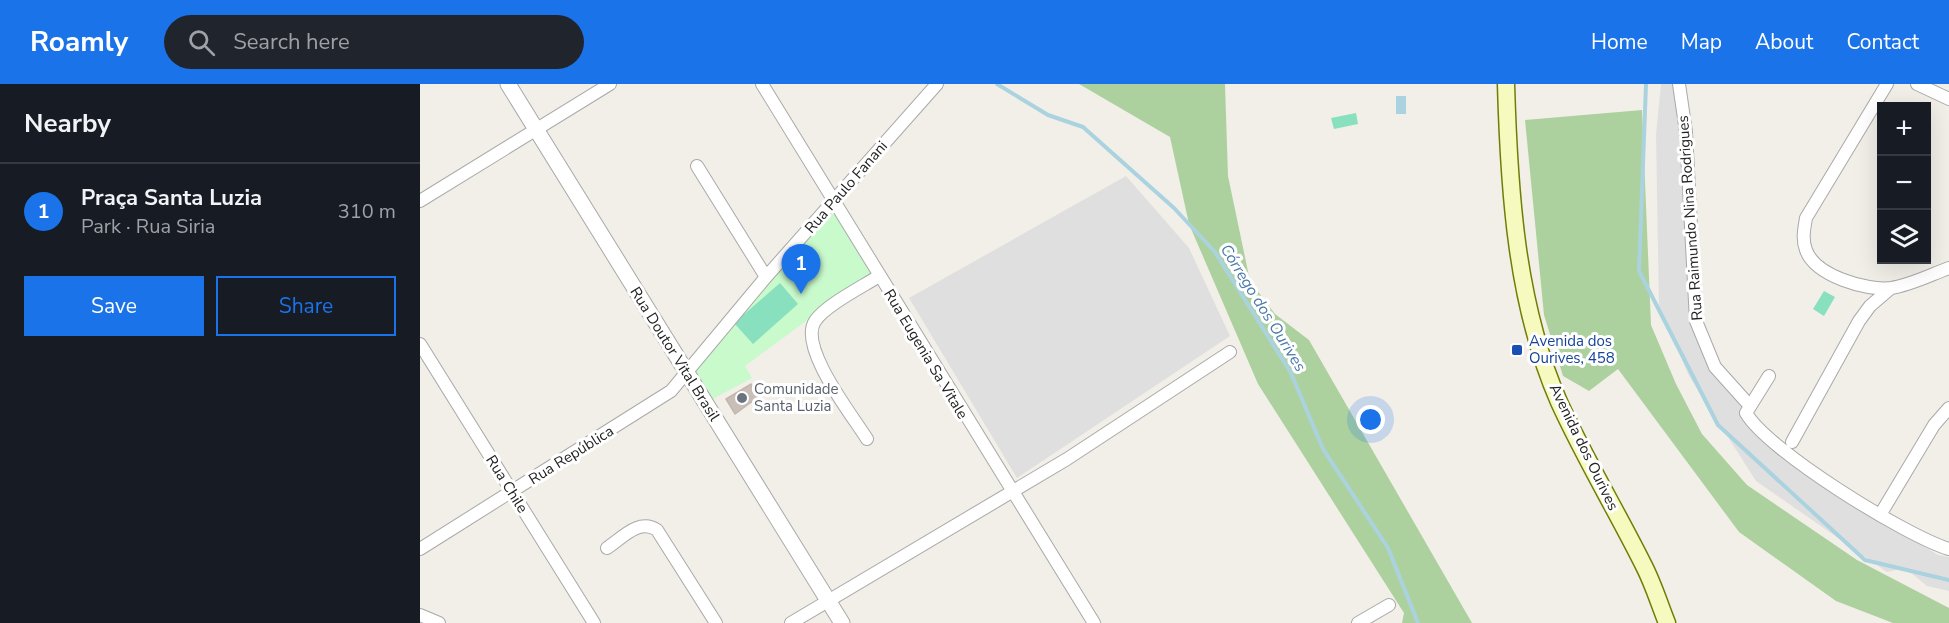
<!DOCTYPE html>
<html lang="en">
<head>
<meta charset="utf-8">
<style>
  :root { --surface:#171b24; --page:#20242c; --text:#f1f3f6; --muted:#9ea1a6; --line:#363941; --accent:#1a73e8 }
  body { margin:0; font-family:"Nunito Sans",sans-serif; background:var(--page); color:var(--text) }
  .controls { position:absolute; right:18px; top:18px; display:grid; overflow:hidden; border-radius:0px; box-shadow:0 6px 24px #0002 }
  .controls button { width:54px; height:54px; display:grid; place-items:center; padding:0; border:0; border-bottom:2px solid var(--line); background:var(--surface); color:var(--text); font:30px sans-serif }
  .you { position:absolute; left:951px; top:336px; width:21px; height:21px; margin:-15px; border:4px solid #fff; border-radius:50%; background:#1a73e8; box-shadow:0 0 0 9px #1a73e833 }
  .badge { display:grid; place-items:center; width:39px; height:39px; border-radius:50%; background:var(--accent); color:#fff; font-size:20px; font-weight:700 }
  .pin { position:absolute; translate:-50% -50px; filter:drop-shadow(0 2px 3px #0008) }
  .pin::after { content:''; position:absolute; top:32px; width:21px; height:18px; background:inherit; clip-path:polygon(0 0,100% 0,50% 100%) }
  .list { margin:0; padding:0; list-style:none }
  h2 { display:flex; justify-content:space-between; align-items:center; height:78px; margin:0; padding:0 24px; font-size:26px }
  h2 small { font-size:20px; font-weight:400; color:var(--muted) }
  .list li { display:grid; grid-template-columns:39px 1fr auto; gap:18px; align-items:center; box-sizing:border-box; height:96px; padding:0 24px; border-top:2px solid var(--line) }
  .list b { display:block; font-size:22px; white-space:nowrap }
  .list p { margin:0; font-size:20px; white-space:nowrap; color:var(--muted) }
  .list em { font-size:20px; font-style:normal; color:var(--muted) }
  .actions { display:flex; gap:12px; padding:18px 24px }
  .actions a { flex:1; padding:14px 0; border:2px solid var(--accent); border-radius:0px; text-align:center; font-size:21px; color:var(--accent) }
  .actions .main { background:var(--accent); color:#fff }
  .icon { flex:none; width:33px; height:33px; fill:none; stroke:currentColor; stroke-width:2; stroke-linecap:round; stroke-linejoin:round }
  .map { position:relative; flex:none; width:1529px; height:539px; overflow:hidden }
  header { display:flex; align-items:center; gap:36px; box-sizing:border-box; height:84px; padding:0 30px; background:var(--accent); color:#fff }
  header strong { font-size:28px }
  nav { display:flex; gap:33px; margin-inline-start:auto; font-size:21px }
  .search { width:420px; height:54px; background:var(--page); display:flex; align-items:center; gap:15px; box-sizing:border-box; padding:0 21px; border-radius:33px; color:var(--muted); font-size:22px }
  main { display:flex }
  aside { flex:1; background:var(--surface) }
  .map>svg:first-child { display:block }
  .residential { fill:#e0dfdf }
  .forest { fill:#add19e }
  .park { fill:#c8facc }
  .pitch { fill:#88e0be }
  .water { fill:#aad3df }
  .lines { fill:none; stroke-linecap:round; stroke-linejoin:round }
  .stream { stroke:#aad3df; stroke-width:4 }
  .building { fill:#c7bfb8; stroke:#c4b6ab; stroke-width:1.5 }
  .minor-casing { stroke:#a9a9a9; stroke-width:14 }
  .tertiary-casing { stroke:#a9a9a9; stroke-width:17 }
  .secondary-casing { stroke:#707d05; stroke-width:19 }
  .minor { stroke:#fff; stroke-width:12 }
  .tertiary { stroke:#fff; stroke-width:15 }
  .secondary { stroke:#f7fabf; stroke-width:16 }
  .transit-dot { fill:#1a4fb4; stroke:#fff; stroke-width:2 }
  .worship-dot { fill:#6b7280; stroke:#fff; stroke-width:2 }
  .labels { text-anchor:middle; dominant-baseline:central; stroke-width:6; stroke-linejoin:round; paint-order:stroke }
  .street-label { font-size:15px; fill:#222; stroke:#fff }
  .transit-label { font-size:15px; fill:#164399; stroke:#fff; text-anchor:start }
  .worship-label { font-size:15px; fill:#5b616d; stroke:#fff; text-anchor:start }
  .water-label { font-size:16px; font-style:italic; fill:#4a7aab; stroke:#fff }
</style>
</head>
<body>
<header>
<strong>Roamly</strong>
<div class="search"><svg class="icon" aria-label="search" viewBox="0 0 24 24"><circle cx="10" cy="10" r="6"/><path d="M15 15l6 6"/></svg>Search here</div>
<nav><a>Home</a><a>Map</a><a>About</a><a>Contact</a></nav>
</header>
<main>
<aside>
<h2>Nearby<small></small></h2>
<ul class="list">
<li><span class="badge">1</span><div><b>Praça Santa Luzia</b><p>Park · Rua Siria</p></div><em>310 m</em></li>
</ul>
<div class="actions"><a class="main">Save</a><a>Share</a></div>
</aside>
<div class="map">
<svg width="1529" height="539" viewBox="0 0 1529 539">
  <rect width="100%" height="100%" fill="#f2efe9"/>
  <path class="residential" d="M1241 0H1256L1262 62 1270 239 1293 291 1377 384 1518 471 1529 473V507L1507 502 1485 484 1467 488 1336 397 1269 292 1239 222 1236 51Z
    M706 92 769 164 810 252 597 394 489 214Z"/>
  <path class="forest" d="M659 0H805L808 92 830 197 855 230 889 256 1052 539H982L984 529 838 300 769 140 750 53Z
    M1222 26 1231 241 1256 300 1282 350 1327 401 1437 476 1529 524V539H1473L1416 517 1319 448 1198 285 1169 307 1143 292 1124 231 1105 36Z"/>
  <path class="park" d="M412 124 454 191 405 223 325 282 332 294 289 317 270 290Z"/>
  <path class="pitch" d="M936 29 938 40 914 45 911 34Z
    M360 199 378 220 333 260 314 239Z
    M1404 207 1415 213 1404 232 1393 225Z"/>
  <path class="water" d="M976 12H986V30H976Z"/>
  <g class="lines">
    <path class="stream" d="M577 0 628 31 663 43 754 124 795 168 871 289 903 365 968 464 998 539
      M1226 0 1219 187 1298 341 1445 476 1529 496"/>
  </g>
  <path class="building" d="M331 300 338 313 315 330 306 315Z"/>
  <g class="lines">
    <g class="minor-casing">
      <path id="minor" d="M342 0 674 539
        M1259 0 1266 48 1276 237 1295 283 1330 322
        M1467 0 1386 134C1384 146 1382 155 1386 166 1395 192 1447 207 1471 204 1491 201 1510 191 1529 184
        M1497 0 1529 15
        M277 82 346 193
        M0 117 190 0
        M0 260 174 539
        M1349 292 1326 329C1348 367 1486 452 1529 465
        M447 355C432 331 378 263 395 237 406 221 442 203 459 192
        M1372 358 1439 237 1450 222 1471 204
        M1460 431 1514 341 1529 324
        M187 464C202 454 219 434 237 446L296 539
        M0 465 251 307 346 193 517 0
        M0 531 19 539
        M371 539 647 375 810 268
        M938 539 969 521"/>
    </g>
    <g class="tertiary-casing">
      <path id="tertiary" d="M88 0 422 539"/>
    </g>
    <g class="secondary-casing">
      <path id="secondary" d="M1086 0C1089 106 1096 220 1139 318 1164 373 1196 426 1223 480 1233 499 1239 519 1247 539"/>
    </g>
    <use href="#minor" class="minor"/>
    <use href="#tertiary" class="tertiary"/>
    <use href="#secondary" class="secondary"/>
  </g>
  <rect class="transit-dot" x="1091" y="260" width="12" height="12" rx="3"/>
  <circle class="worship-dot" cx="322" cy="314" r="6"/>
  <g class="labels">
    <g class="street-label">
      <text transform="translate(426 103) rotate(-49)">Rua Paulo Fanani</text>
      <text transform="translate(1270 134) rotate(-94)">Rua Raimundo Nina Rodrigues</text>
      <text transform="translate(255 270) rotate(58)">Rua Doutor Vital Brasil</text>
      <text transform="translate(506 270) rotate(59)">Rua Eugenia Sa Vitale</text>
      <text transform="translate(1164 363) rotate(64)">Avenida dos Ourives</text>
      <text transform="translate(151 371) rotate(-32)">Rua República</text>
      <text transform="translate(87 400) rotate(58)">Rua Chile</text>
    </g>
    <g class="transit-label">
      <text x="1109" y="257">Avenida dos<tspan x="1109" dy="17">Ourives, 458</tspan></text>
    </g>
    <g class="worship-label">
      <text x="334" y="305">Comunidade<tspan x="334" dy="17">Santa Luzia</tspan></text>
    </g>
    <g class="water-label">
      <text transform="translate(843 224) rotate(58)">Córrego dos Ourives</text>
    </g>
  </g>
</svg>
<div class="controls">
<button>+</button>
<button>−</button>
<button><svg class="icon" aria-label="layers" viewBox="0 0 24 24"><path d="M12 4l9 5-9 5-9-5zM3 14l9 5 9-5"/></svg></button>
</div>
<div class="you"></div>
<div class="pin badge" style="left:381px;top:210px">1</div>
</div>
</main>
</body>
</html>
